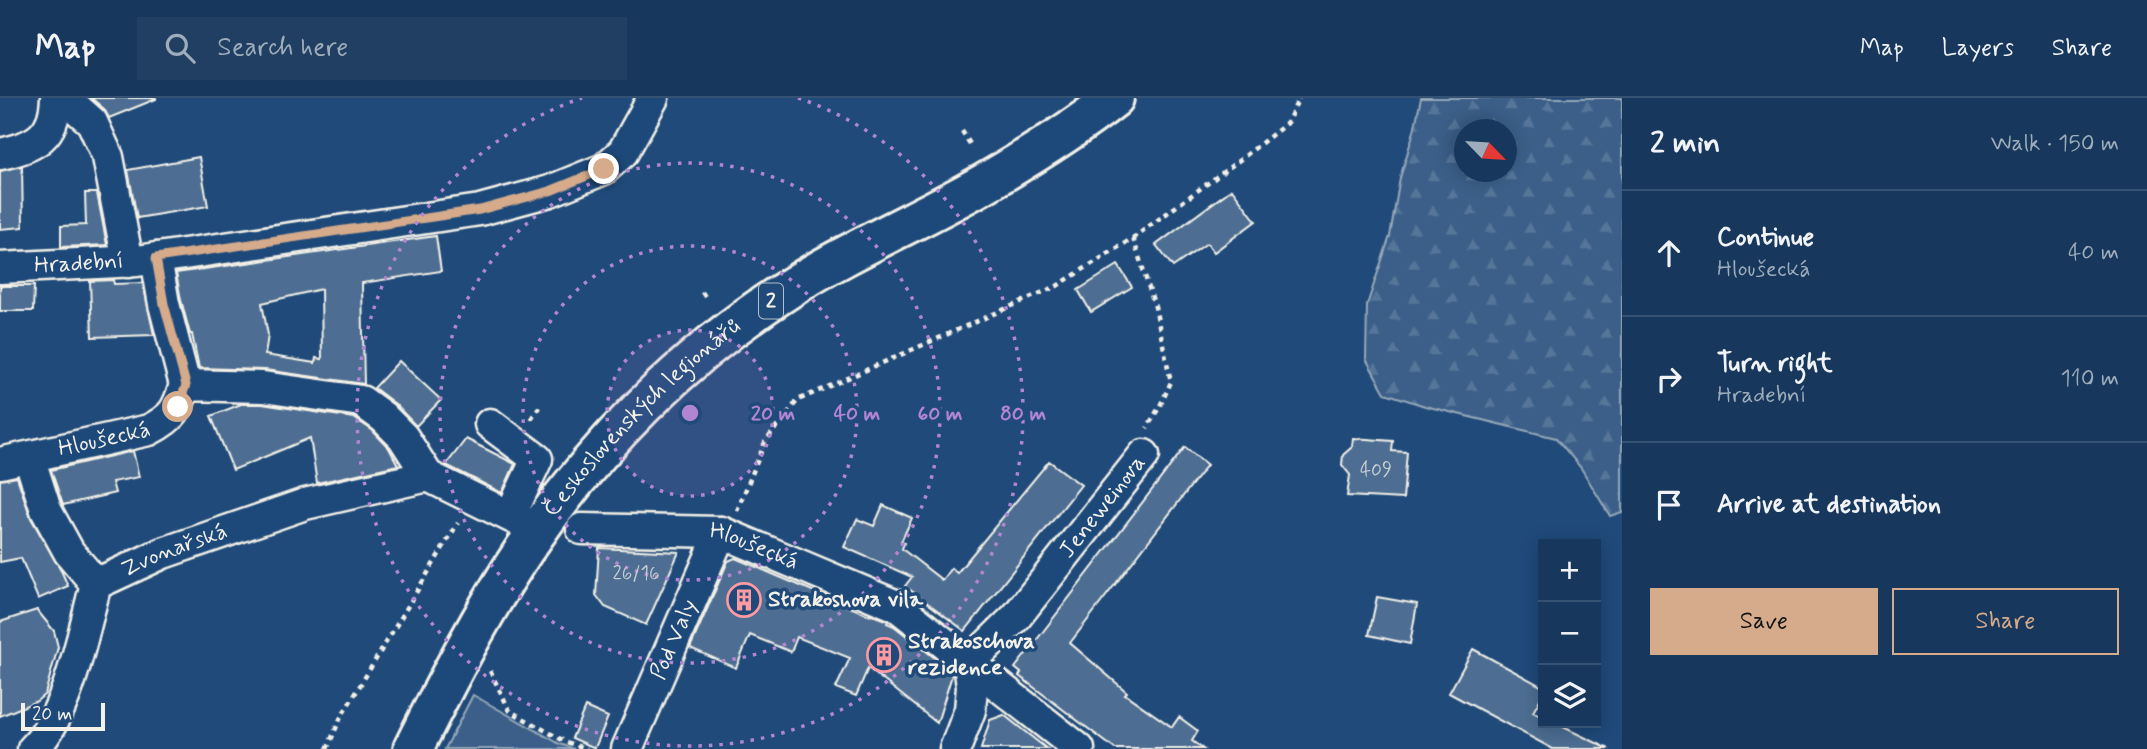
<!DOCTYPE html>
<html lang="en">
<head>
<meta charset="utf-8">
<style>
  :root { --surface:#17385c; --page:#203f62; --text:#f1f3f6; --muted:#9eacbb; --line:#365272; --accent:#d6ab8b }
  body { margin:0; font-family:Mynerve,sans-serif; background:var(--page); color:var(--text) }
  .controls { position:absolute; right:21px; bottom:21px; display:grid; overflow:hidden; border-radius:0px; box-shadow:0 4px 18px #0003 }
  .controls button { width:63px; height:63px; display:grid; place-items:center; padding:0; border:0; border-bottom:2px solid var(--line); background:var(--surface); color:var(--text); font:35px sans-serif }
  .compass { position:absolute; left:1454px; top:21px; width:63px; height:63px; border-radius:50%; background:var(--surface); box-shadow:0 4px 18px #0003; rotate:115deg }
  .scale { position:absolute; left:21px; bottom:18px; width:84px; box-sizing:border-box; padding-left:7px; border:4px solid #f4f1e8; border-top:0; font-size:19px; line-height:24px; white-space:nowrap; color:#f4f1e8; -webkit-text-stroke:5px #1f4a7a; paint-order:stroke }
  .stop { position:absolute; width:21px; height:21px; margin:-16px; border:5px solid #d6ab8b; border-radius:50%; background:#fff }
  .stop.end { background:#d6ab8b; border-color:#fff; box-shadow:0 2px 7px #0008 }
  .list { margin:0; padding:0; list-style:none }
  h2 { display:flex; justify-content:space-between; align-items:center; height:91px; margin:0; padding:0 28px; font-size:30px }
  h2 small { font-size:23px; font-weight:400; color:var(--muted) }
  .list li { display:grid; grid-template-columns:46px 1fr auto; gap:21px; align-items:center; box-sizing:border-box; height:126px; padding:0 28px; border-top:2px solid var(--line) }
  .list b { display:block; font-size:26px; white-space:nowrap }
  .list p { margin:0; font-size:23px; white-space:nowrap; color:var(--muted) }
  .list em { font-size:23px; font-style:normal; color:var(--muted) }
  .actions { display:flex; gap:14px; padding:21px 28px }
  .actions a { flex:1; padding:16px 0; border:2px solid var(--accent); border-radius:0px; text-align:center; font-size:24px; color:var(--accent) }
  .actions .main { background:var(--accent); color:#111 }
  .icon { flex:none; width:38px; height:38px; fill:none; stroke:currentColor; stroke-width:2; stroke-linecap:round; stroke-linejoin:round }
  .map { position:relative; flex:none; width:1622px; height:651px; overflow:hidden }
  header { display:flex; align-items:center; gap:42px; box-sizing:border-box; height:98px; padding:0 35px; background:var(--surface); border-bottom:2px solid var(--line) }
  header strong { font-size:33px }
  nav { display:flex; gap:38px; margin-inline-start:auto; font-size:24px }
  .search { width:490px; height:63px; background:var(--page); display:flex; align-items:center; gap:18px; box-sizing:border-box; padding:0 24px; border-radius:0px; color:var(--muted); font-size:26px }
  main { display:flex }
  aside { flex:1; background:var(--surface) }
  .map>svg:first-child { display:block }
  .grass { fill:#3a5f88; stroke:#97a8b8; stroke-width:2 }
  .forest { fill:url(#forest-firs); stroke:#97a8b8; stroke-width:2; fill-rule:evenodd }
  .building { fill:#4d6e92; stroke:#f4f1e8; stroke-width:2; fill-rule:evenodd }
  .lines { fill:none; stroke-linecap:round; stroke-linejoin:round }
  .minor-casing { stroke:#f4f1e8; stroke-width:35 }
  .major-casing { stroke:#f4f1e8; stroke-width:44 }
  .path { stroke:#f4f1e8; stroke-width:4.5; stroke-dasharray:5 5; stroke-linecap:butt }
  .minor { stroke:#1f4a7a; stroke-width:30 }
  .major { stroke:#1f4a7a; stroke-width:38 }
  .route { stroke:#d6ab8b; stroke-width:9 }
  .ring { fill:none; stroke:#b185d1; stroke-width:3.5; stroke-dasharray:3.5 7 }
  .labels { text-anchor:middle; dominant-baseline:central; stroke-width:7; stroke-linejoin:round; paint-order:stroke }
  .number-label { font-size:19px; fill:#cad0d2 }
  .shield { fill:#1f4a7a; stroke:#b4bfc7; stroke-width:2 }
  .shield-label { font-size:21px; font-weight:bold; fill:#f4f1e8 }
  .street-label { font-size:23px; fill:#f4f1e8; stroke:#1f4a7a }
  .poi-label { font-size:23px; font-weight:bold; fill:#f4f1e8; stroke:#1f4a7a; text-anchor:start }
  .centre { fill:#b185d1; stroke:#1f4a7a; stroke-width:3.5 }
  .ring-label { font-size:21px; text-anchor:middle; font-weight:bold; fill:#b185d1; stroke:#1f4a7a; stroke-width:7; stroke-linejoin:round; paint-order:stroke }
</style>
</head>
<body>
<header>
<strong>Map</strong>
<div class="search"><svg class="icon" aria-label="search" viewBox="0 0 24 24"><circle cx="10" cy="10" r="6"/><path d="M15 15l6 6"/></svg>Search here</div>
<nav><a>Map</a><a>Layers</a><a>Share</a></nav>
</header>
<main>
<div class="map">
<svg width="1622" height="651" viewBox="0 0 1622 651">
  <defs>
    <pattern id="forest-firs" width="22" height="20" patternUnits="userSpaceOnUse" patternTransform="scale(1.75)"><rect width="22" height="20" fill="#3a5f88"/><path d="M5 1l3.5 6h-7zM16 11l3.5 6h-7z" fill="#577699"/></pattern>
  </defs>
  <rect width="100%" height="100%" fill="#1f4a7a"/>
  <filter id="ink" filterUnits="userSpaceOnUse"><feTurbulence type="fractalNoise" baseFrequency=".0143" numOctaves="2"/><feDisplacementMap in="SourceGraphic" scale="14" xChannelSelector="R" yChannelSelector="G"/><feConvolveMatrix kernelMatrix="1 2 1 2 8 2 1 2 1" color-interpolation-filters="sRGB"/></filter>
  <g filter="url(#ink)">
    <path class="grass" d="M473 597 560 646 574 651H445Z"/>
    <path class="forest" d="M1421 0H1622V414L1610 418 1581 370 1556 340 1425 308 1385 295 1366 261 1367 207 1390 138 1400 80 1414 33ZM1464 32H1506V74H1464Z"/>
    <path class="building" d="M91 0H156V1L109 20 104 11Z
      M199 59 208 108 137 120 128 72Z
      M22 68 23 129 0 131V73Z
      M1232 91 1256 123 1214 154 1207 145 1173 169 1156 147Z
      M85 95H97L107 147 61 149V128L86 127Z
      M436 138 441 173 362 185 364 286 265 272 199 270 192 236H190L181 202 176 175ZM321 191 322 261 316 260 315 265 265 257 268 237 262 205Z
      M1118 167 1132 189 1091 214 1078 192Z
      M113 182 114 186 143 185 154 237 92 239 90 183Z
      M0 188H34L33 213H0Z
      M399 263 441 302 416 328 395 306 374 290Z
      M241 306H262L354 320 372 332 389 350 398 367 317 385 310 340 233 372 211 318Z
      M1353 340 1393 343 1392 353 1407 354 1403 401 1347 398 1350 377 1342 367 1343 357 1352 349Z
      M466 341 515 366 502 395 446 367Z
      M1185 349 1207 367 1070 545 1127 594 1125 596 1172 629 1179 619 1198 633 1192 643 1203 651H1115L1019 578 1021 575 1015 570Z
      M133 353 139 379 112 384 115 395 63 407 51 372Z
      M1049 363 1081 387 965 533 905 488 912 479 844 449 857 421 874 428 883 407 912 420 901 444 904 445 902 451 942 482 951 470 957 475Z
      M17 379 31 420 60 470 68 488 38 501 21 460 0 464V382Z
      M599 450 679 454 646 527 605 509 596 497Z
      M735 460 869 517 870 516 888 523 887 525 894 528 940 564 939 566 952 577 937 625 868 570 856 598 836 590 850 560 797 539 791 554 750 537 736 570 690 550 728 463Z
      M1377 499 1417 506 1410 546 1369 537Z
      M37 512 54 533 58 549 45 596 37 603 0 618V524Z
      M1473 551 1543 589V596L1533 614 1543 619V625H1555L1609 651H1553L1449 595Z
      M585 609 608 619 595 650 572 640Z
      M1004 617 1047 651H981L990 622Z"/>
    <g class="lines">
      <g class="minor-casing">
        <g id="minor">
          <path d="M65 0 92 24 108 59 128 164"/>
          <path d="M0 56C35 49 55 38 56 0"/>
          <path d="M156 160 164 206 185 287"/>
          <path id="s1" d="M0 170 137 163 480 112 550 93 604 71 623 54 653 0"/>
          <path d="M490 326 537 361 510 418"/>
          <path d="M29 359 46 412 69 454 96 486"/>
          <path id="s2" d="M0 365 149 332C174 319 177 312 185 287L263 289 361 303 383 319 403 339 428 378 538 432"/>
          <path id="s3" d="M582 431 721 434 897 508 1079 651"/>
          <path id="s4" d="M969 565 1016 519 1144 357"/>
          <path id="s5" d="M33 651C69 616 83 533 96 486L163 455 305 406 428 378"/>
          <path id="s6" d="M627 651 721 434"/>
          <path d="M955 651 970 612 972 589 969 565"/>
        </g>
      </g>
      <g class="major-casing">
        <g id="major">
          <path id="s7" d="M413 651C447 583 482 515 524 452 594 349 684 257 790 190 854 149 925 120 990 82 1033 57 1075 31 1114 0"/>
        </g>
      </g>
      <path class="path" d="M962 33 970 46
        M1133 140 1155 209 1171 284 1160 308 1147 330
        M702 194 706 200
        M531 321 539 309
        M737 413 765 344 798 302 1057 188 1133 140 1245 58 1287 25 1299 0
        M490 573 510 613 566 644 587 651
        M327 651 341 619 458 425"/>
      <use href="#minor" class="minor"/>
      <use href="#major" class="major"/>
    </g>
  </g>
  <g class="lines" filter="url(#ink)">
    <path class="route" d="M178 309 186 287 164 206 156 160 480 112 550 93 604 71"/>
  </g>
  <circle cx="690" cy="315" r="83" fill="#b185d1" fill-opacity=".12"/>
  <g class="ring">
    <circle cx="690" cy="315" r="83"/>
    <circle cx="690" cy="315" r="167"/>
    <circle cx="690" cy="315" r="250"/>
    <path d="M798 0A333 333 0 1 1 582 0"/>
  </g>
  <defs>
    <g id="building-ring" transform="scale(1.75)"><circle r="9.5" fill="#1f4a7a" stroke="#ff9aa2" stroke-width="1.5"/><path d="M-4-6H4V6H1V3H-1V6H-4ZM-2.5-4.3h1.7v1.8h-1.7ZM.8-4.3h1.7v1.8H.8ZM-2.5-1h1.7V.8h-1.7ZM.8-1h1.7V.8H.8Z" fill="#ff9aa2"/></g>
  </defs>
  <g fill-rule="evenodd">
    <use href="#building-ring" x="744" y="502"/>
    <use href="#building-ring" x="884" y="557"/>
  </g>
  <g class="labels">
    <g class="number-label">
      <text x="1376" y="372">409</text>
      <text x="636" y="475">26/16</text>
    </g>
    <rect class="shield" x="759" y="185.5" width="24" height="35" rx="5"/>
    <g class="shield-label">
      <text x="771" y="203">2</text>
    </g>
    <g class="street-label">
      <text stroke="none"><textPath href="#s1" startOffset="79">Hradební</textPath></text>
      <text stroke="none"><textPath href="#s7" startOffset="406">Československých legionářů</textPath></text>
      <text stroke="none"><textPath href="#s2" startOffset="107">Hloušecká</textPath></text>
      <text stroke="none"><textPath href="#s4" startOffset="206">Jeneweinova</textPath></text>
      <text stroke="none"><textPath href="#s3" startOffset="175">Hloušecká</textPath></text>
      <text stroke="none"><textPath href="#s5" startOffset="264">Zvonařská</textPath></text>
      <text stroke="none"><textPath href="#s6" startOffset="119">Pod Valy</textPath></text>
    </g>
    <g class="poi-label">
      <text x="768" y="502">Strakoshova vila</text>
      <text x="908" y="544">Strakoschova<tspan x="908" dy="26">rezidence</tspan></text>
    </g>
  </g>
  <circle cx="690" cy="315" r="10" class="centre"/>
  <g class="ring-label">
    <text x="773" y="322">20 m</text>
    <text x="857" y="322">40 m</text>
    <text x="940" y="322">60 m</text>
    <text x="1023" y="322">80 m</text>
  </g>
</svg>
<div class="controls">
<button>+</button>
<button>−</button>
<button><svg class="icon" aria-label="layers" viewBox="0 0 24 24"><path d="M12 4l9 5-9 5-9-5zM3 14l9 5 9-5"/></svg></button>
</div>
<svg class="compass" viewBox="-18 -18 36 36"><path d="M0-13l5 13h-10z" fill="#e53935"/><path d="M0 13l5-13h-10z" fill="#9eacbb"/></svg>
<div class="scale">20 m</div>
<div class="stop" style="left:178px;top:309px"></div>
<div class="stop end" style="left:604px;top:71px"></div>
</div>
<aside>
<h2>2 min<small>Walk · 150 m</small></h2>
<ul class="list">
<li><svg class="icon" aria-label="ahead" viewBox="0 0 24 24"><path d="M12 20V5M6 11l6-6 6 6"/></svg><div><b>Continue</b><p>Hloušecká</p></div><em>40 m</em></li>
<li><svg class="icon" aria-label="right" viewBox="0 0 24 24"><path d="M7 20v-9h11M14 6l5 5-5 5"/></svg><div><b>Turn right</b><p>Hradební</p></div><em>110 m</em></li>
<li><svg class="icon" aria-label="arrive" viewBox="0 0 24 24"><path d="M6 21V4h12l-3 4 3 4H6"/></svg><div><b>Arrive at destination</b></div></li>
</ul>
<div class="actions"><a class="main">Save</a><a>Share</a></div>
</aside>
</main>
</body>
</html>
